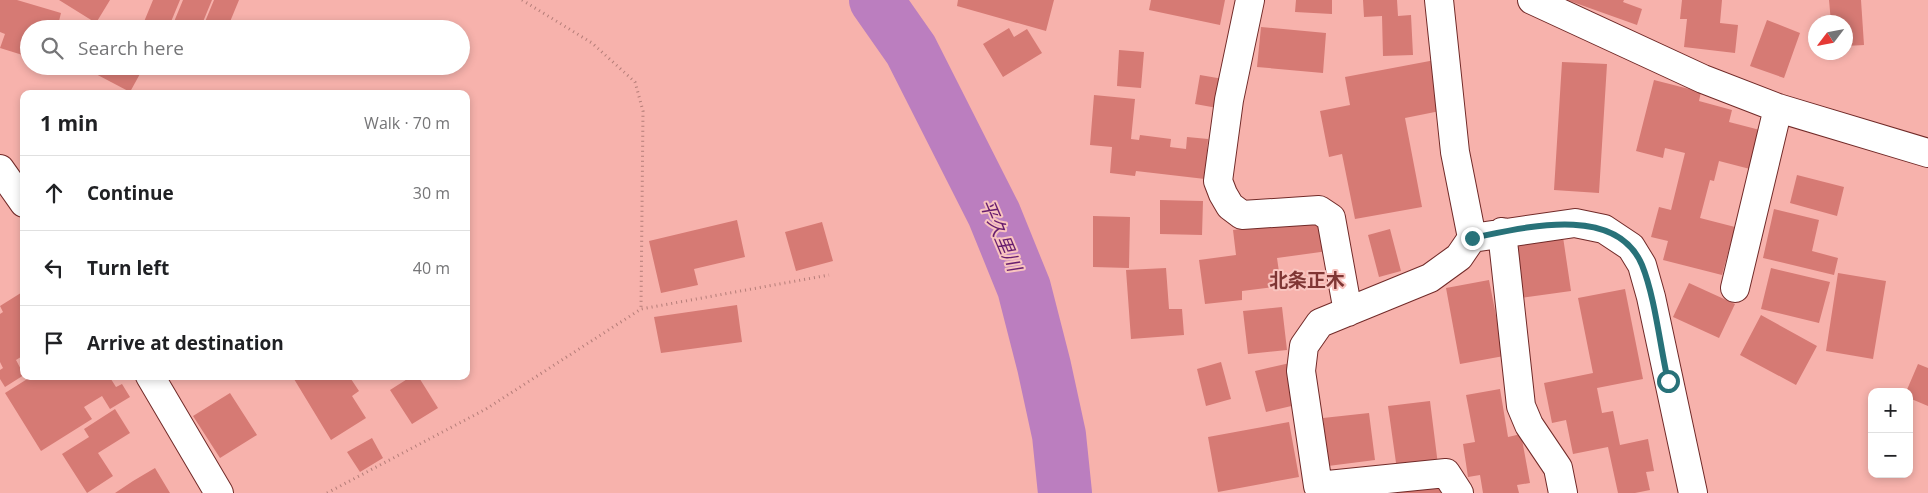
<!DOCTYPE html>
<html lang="en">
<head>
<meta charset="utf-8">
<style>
  :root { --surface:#fff; --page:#f2f2f2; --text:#202124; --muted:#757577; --line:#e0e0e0 }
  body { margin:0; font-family:"Open Sans","Noto Sans JP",sans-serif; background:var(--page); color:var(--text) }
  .controls { position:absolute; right:15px; bottom:15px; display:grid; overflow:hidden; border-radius:10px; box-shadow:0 2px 8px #0003 }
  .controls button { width:45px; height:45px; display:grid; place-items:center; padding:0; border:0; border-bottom:1px solid var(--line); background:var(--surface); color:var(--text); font:25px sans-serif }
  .compass { position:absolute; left:1808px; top:15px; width:45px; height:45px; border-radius:50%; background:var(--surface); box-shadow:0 2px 8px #0003; rotate:238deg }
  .stop { position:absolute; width:15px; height:15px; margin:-11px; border:4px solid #287279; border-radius:50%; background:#fff }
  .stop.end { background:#287279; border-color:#fff; box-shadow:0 1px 5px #0008 }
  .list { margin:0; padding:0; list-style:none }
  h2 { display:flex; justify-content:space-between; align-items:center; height:65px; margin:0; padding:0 20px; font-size:21px }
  h2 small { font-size:16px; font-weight:400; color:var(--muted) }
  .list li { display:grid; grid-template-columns:32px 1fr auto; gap:15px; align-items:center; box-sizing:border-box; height:75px; padding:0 20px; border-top:1px solid var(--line) }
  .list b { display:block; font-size:19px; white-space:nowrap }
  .list em { font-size:16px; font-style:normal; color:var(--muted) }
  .icon { flex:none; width:28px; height:28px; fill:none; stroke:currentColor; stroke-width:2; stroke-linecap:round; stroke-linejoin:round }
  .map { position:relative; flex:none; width:1928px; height:493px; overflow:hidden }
  .search { position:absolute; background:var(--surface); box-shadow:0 2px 8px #0003; left:20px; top:20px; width:450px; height:55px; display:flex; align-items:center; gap:12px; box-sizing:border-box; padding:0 18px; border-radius:28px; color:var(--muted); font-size:19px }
  .panel { position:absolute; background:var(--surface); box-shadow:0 2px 8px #0003; left:20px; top:90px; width:450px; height:290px; border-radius:10px }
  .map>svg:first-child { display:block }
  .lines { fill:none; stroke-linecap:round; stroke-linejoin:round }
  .river { stroke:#bb7ebf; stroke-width:54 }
  .building { fill:#d67a74 }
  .street-casing { stroke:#712a28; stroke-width:30 }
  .path { stroke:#b47d78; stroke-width:3; stroke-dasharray:1 4; stroke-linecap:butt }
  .street { stroke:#fff; stroke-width:28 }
  .route { stroke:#287279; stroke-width:6 }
  .labels { text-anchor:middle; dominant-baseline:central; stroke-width:4; stroke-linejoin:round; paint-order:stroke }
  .water-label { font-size:19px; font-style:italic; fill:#681e6f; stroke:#f9c4bf }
  .neighbourhood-label { font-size:19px; font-weight:bold; fill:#7f3634; stroke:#f9c4bf }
</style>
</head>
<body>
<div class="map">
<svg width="1928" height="493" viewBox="0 0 1928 493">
  <rect width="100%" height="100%" fill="#f7b2ac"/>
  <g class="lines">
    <path class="river" d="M876 0 911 50 994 214 1024 288 1044 366 1059 435 1065 493"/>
  </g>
  <path class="building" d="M0 0H17L61 13 57 29H29V57L0 48 5 34 0 32Z
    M59 0H110L96 23Z
    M153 0H180L168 29H141Z
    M183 0H212L200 29H171Z
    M214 0H239L227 29H202Z
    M958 0H1054L1046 31 957 6Z
    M1151 0H1225L1220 25 1149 10Z
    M1296 0H1332V14L1295 12Z
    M1363 0H1397L1398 16 1411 15 1413 55 1383 56 1382 16 1364 17Z
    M1567 0H1624L1623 2 1642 9 1637 25Z
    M1682 0H1722L1720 23 1738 25 1735 53 1684 47 1687 19H1680Z
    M1829 0H1861L1864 45 1846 46V22H1831Z
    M1767 20 1800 33 1784 78 1750 66Z
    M1261 27 1326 33 1323 73 1257 67Z
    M1009 28 1014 37 1027 29 1042 53 1003 77 983 44Z
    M1119 50 1144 52 1141 88 1117 86Z
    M1435 60 1445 110 1405 118 1422 207 1355 219 1342 154 1329 157 1320 111 1350 105 1345 77Z
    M1562 62 1607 64 1599 193 1554 190Z
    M95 66H131L141 72 130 92 92 72Z
    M1200 75 1229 80 1223 109 1195 104Z
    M1654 80 1701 92 1699 101 1732 110 1729 122 1760 130 1750 169 1719 161 1714 181 1710 180 1700 218 1735 227 1722 275 1663 260 1668 241 1651 237 1659 207 1671 210 1685 153 1665 148 1663 158 1636 151Z
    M1094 95 1135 99 1131 139 1139 140 1140 135 1171 139 1170 147 1186 149 1187 137 1208 139 1205 179 1136 171 1135 176 1110 173 1112 147 1090 145Z
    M1797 175 1844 187 1837 216 1790 203Z
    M1160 200 1203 201 1202 235 1160 234Z
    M1774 209 1819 220 1812 251 1838 258 1834 275 1763 258Z
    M1093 216 1130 217 1129 268 1093 267Z
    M1324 219 1328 251 1277 258 1281 286 1242 291V300L1205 304 1199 260 1236 255 1233 230Z
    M737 220 745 257 694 269 698 285 661 293 649 241Z
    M822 222 833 261 796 271 785 232Z
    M1390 229 1401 271 1379 277 1368 235Z
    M1563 237 1571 291 1520 298 1513 244Z
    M1166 268 1169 309H1182L1184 335 1131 339 1126 270Z
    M1771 268 1830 282 1819 323 1761 309Z
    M1838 273 1886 281 1873 359 1826 351Z
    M1489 280 1504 356 1460 364 1446 288Z
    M1689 283 1735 304 1719 338 1673 317Z
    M1625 289 1643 379 1597 388 1602 413 1613 411 1620 445 1648 439 1654 471 1646 472 1650 490 1635 493H1618L1608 447 1573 454 1566 420 1552 423 1544 383 1593 373 1578 298Z
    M24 291V355L16 360 24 375 5 387 0 379V370L3 368 0 362V314L3 312 0 306Z
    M737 305 742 342 661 353 654 317Z
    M1282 307 1287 350 1248 354 1243 311Z
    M1761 315 1817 346 1796 385 1740 355Z
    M1221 362 1231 399 1206 406 1197 369Z
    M1290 363 1300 404 1266 412 1255 371Z
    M1918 364 1928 368V406L1909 398V392H1906Z
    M32 376H109L116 387 122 384 130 397 110 409 102 396 84 407 92 419 41 451 5 393Z
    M299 376H349L359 391 352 396 366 418 331 440 294 379Z
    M412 376H418L438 408 412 424 390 390Z
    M1500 389 1508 437 1521 434 1530 483 1517 485 1519 493H1483L1480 475 1468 477 1463 444 1475 442 1466 395Z
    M230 393 257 435 220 458 193 416Z
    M1430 401 1438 465 1397 470 1388 406Z
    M115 409 130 433 98 453 113 476 87 493 62 454 89 437 84 429Z
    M1369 413 1375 460 1328 466 1323 418Z
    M1289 422 1299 477 1218 492 1208 437Z
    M372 438 383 458 360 472 347 452Z
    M155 468 170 493H115L133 481Z
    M1451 483 1452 493H1380Z"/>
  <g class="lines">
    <g class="street-casing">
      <path id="street" d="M1250 0 1229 100 1218 181 1223 194 1230 206 1242 215 1319 210 1331 218 1348 312
        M1439 0 1455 152 1472 238 1459 257 1430 278 1320 323 1304 346 1301 371 1318 486 1446 473 1459 493
        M1532 0 1703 79 1778 108 1928 153
        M0 169 24 203
        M1502 232 1521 406 1529 425 1558 468 1563 493
        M1472 238 1575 223 1604 229 1631 247 1642 265 1651 297 1693 493
        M1735 288 1778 108
        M150 376 219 493"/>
    </g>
    <path class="path" d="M522 0 592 43 635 82 643 111 641 309
      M327 493 486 409 641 309 829 275"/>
    <use href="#street" class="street"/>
  </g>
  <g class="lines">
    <path class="route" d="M1472 238C1522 228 1616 203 1642 265 1655 297 1660 346 1668 381"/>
  </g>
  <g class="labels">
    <g class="water-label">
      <text transform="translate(1001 235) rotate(67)">平久里川</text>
    </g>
    <g class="neighbourhood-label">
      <text x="1307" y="280">北条正木</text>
    </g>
  </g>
</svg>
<div class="controls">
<button>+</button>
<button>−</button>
</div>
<svg class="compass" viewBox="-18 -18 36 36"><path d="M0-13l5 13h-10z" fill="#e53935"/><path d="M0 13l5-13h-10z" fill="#757577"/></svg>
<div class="stop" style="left:1668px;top:381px"></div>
<div class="stop end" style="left:1472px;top:238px"></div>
<div class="search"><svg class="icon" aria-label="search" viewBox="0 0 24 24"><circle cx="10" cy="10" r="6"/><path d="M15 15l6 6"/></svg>Search here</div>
<section class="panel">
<h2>1 min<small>Walk · 70 m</small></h2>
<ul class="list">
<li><svg class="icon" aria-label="ahead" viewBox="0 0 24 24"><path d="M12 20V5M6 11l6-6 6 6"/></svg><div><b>Continue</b></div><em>30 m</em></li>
<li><svg class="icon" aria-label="left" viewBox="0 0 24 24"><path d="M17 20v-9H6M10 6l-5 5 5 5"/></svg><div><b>Turn left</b></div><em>40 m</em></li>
<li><svg class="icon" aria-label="arrive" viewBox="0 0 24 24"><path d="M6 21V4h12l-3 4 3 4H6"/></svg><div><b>Arrive at destination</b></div></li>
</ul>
</section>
</div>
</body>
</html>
